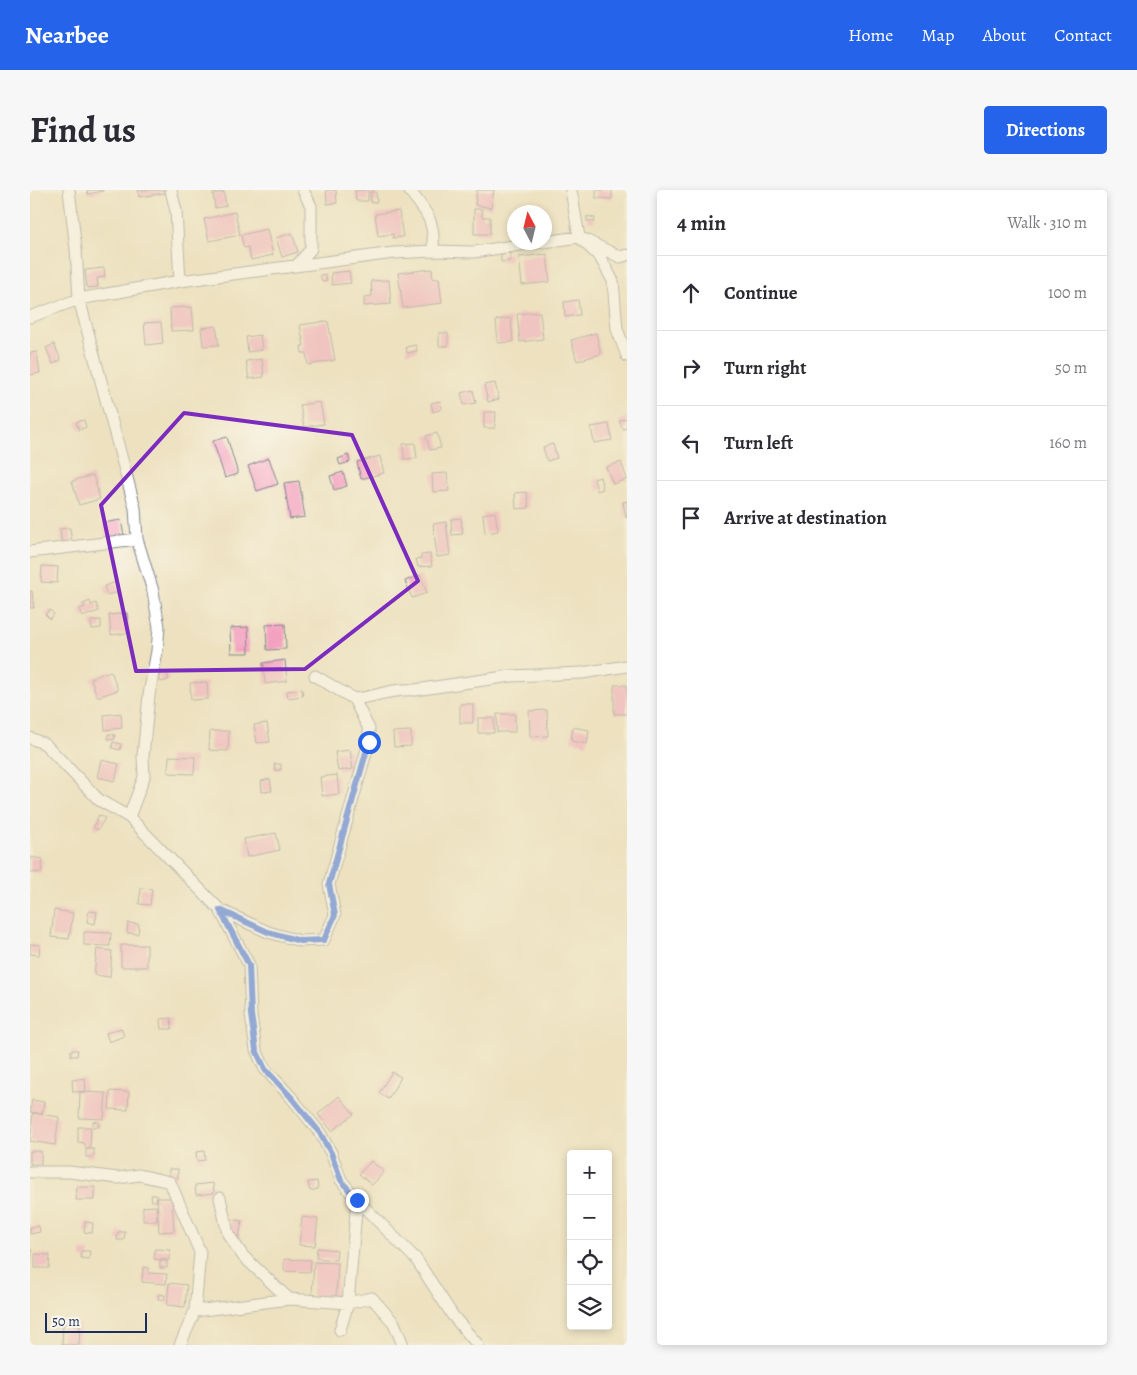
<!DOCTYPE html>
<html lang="en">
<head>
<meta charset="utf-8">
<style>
  :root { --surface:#fff; --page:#f7f7f7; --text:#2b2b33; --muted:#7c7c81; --line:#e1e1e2; --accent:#2563eb }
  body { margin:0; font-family:Alegreya,serif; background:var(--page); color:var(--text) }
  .controls { position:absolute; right:15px; bottom:15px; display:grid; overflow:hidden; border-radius:5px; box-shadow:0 2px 8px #0003 }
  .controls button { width:45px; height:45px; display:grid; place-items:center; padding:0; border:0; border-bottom:1px solid var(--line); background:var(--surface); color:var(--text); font:25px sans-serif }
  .compass { position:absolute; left:477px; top:15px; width:45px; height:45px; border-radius:50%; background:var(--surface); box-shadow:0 2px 8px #0003; rotate:353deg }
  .scale { position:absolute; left:15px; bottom:12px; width:102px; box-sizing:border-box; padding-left:5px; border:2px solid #1b2f5e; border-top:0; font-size:14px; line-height:18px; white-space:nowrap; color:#1b2f5e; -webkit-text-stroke:4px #fbf7ec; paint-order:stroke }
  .stop { position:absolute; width:15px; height:15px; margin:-11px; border:4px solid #2563eb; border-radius:50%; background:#fff }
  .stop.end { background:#2563eb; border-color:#fff; box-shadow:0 1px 5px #0008 }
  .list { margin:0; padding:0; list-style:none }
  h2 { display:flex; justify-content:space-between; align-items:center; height:65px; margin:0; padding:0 20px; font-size:21px }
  h2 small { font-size:16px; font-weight:400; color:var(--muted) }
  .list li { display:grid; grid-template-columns:32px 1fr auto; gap:15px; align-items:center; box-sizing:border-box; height:75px; padding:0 20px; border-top:1px solid var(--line) }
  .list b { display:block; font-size:19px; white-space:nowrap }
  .list em { font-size:16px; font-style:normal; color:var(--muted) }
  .icon { flex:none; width:28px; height:28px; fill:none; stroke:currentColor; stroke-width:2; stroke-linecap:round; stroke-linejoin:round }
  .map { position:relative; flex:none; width:597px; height:1155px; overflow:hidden; border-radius:5px }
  header { display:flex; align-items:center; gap:30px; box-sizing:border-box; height:70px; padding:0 25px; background:var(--accent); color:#fff }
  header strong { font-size:24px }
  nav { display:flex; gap:28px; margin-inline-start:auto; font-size:18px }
  .intro { display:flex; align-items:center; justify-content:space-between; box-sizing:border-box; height:120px; padding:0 30px }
  h1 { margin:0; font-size:35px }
  .button { padding:12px 22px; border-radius:5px; background:var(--accent); color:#fff; font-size:18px; font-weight:700 }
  main { display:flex; gap:30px; padding:0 30px }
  aside { flex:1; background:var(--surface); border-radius:5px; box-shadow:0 2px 8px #0003 }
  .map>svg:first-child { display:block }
  .building { fill:#f4a1c0 }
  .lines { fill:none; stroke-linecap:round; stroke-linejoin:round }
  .minor-casing { stroke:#84888f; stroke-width:13 }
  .minor { stroke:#fff; stroke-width:11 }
  .route { stroke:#2563eb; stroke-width:6 }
  .marked { fill:none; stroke:#7b2cbf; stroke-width:4; stroke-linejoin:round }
</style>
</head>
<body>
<header>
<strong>Nearbee</strong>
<nav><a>Home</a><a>Map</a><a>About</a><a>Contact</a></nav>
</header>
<div class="intro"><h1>Find us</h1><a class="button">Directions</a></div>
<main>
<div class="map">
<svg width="597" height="1155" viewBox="0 0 597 1155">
  <rect width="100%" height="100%" fill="#fbf7ec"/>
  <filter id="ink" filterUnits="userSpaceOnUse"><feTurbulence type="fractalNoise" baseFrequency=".02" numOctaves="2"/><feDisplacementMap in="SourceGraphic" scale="10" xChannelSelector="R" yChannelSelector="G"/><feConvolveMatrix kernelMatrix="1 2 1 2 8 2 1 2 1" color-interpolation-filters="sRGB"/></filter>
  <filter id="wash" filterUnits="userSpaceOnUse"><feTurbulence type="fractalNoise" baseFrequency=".0096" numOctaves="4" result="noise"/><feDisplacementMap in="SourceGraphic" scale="20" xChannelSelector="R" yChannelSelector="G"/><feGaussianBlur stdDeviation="1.12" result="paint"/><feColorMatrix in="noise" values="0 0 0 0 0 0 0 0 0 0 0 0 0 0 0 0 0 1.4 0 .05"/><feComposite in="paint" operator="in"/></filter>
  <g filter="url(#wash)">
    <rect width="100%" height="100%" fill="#ede1c0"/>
    <g id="blocks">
      <path class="building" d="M57 0H73V1L58 4Z
        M108 0H134L135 3 109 7Z
        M296 0H306L307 13 297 14Z
        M325 0H338V11H326Z
        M447 0H464L461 18 445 15Z
        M566 0H582V9L566 8Z
        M194 2 196 16 185 18 183 4Z
        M340 2H346L347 12 341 13Z
        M444 19H452V27H460V44H444Z
        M369 21 373 47 363 48V44L348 46 345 24Z
        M205 22 210 45 179 51 174 29Z
        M557 26 565 28 564 32 557 31Z
        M237 39 243 65 221 70 218 57 214 58 211 45Z
        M262 43 268 62 252 67 246 48Z
        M480 63V71L471 72V64Z
        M517 64 520 92 492 95 489 67Z
        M74 78 75 87 67 88 68 97 57 98 55 80Z
        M402 79 403 89 409 88 412 113 373 118 368 83Z
        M319 81 321 93 302 95 301 83Z
        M295 84 297 91 292 92 290 85Z
        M359 90 361 114 334 116V107L342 106 341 91Z
        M548 110 550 125 535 127 534 112Z
        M162 117 164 140 141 141 140 118Z
        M510 122 513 149 490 152 487 124Z
        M481 128 483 152 468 153 466 130Z
        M298 131 305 170 278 175 276 163H272L271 156H274L270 135Z
        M131 132 133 153 116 155 114 133Z
        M186 136 189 155 173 156 171 138Z
        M409 143H418V156H409Z
        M566 143 571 164 547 171 541 150Z
        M230 145 232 160 218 162 216 147Z
        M24 154 31 170 23 174 16 158Z
        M386 155 387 161 377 163 376 157Z
        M7 162 10 183 0 185V163Z
        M232 169 234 187 219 189 216 171Z
        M465 193 469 209 458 212 454 195Z
        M443 200 446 213 434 215 431 203Z
        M410 211 412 219 403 222 401 213Z
        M290 212 294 234 274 237 270 215Z
        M454 222H466L465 238H454Z
        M597 228V238L593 239 589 231Z
        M54 230 56 237 49 240 46 232Z
        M579 234 582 250 564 253 561 237Z
        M407 243 411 258 400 260 396 246Z
        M197 247 208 284 195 288 183 251Z
        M385 253 387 268 374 269 373 254Z
        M523 254 527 268 517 271 513 257Z
        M318 265 320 272 310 275 308 269Z
        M350 266 354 283 331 289 327 272Z
        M239 268 248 294 227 301 218 276Z
        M591 272 597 289 583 294 576 277Z
        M313 282 317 296 304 300 300 286Z
        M417 283 419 301 403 302 402 284Z
        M63 285 70 309 49 315 42 291Z
        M570 287 573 299 567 301 564 289Z
        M269 291 275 327 260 329 254 293Z
        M497 302 499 318 486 319 485 303Z
        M597 311V328H596L593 312Z
        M465 322 468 341 455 343 453 324Z
        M431 328 433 344 422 345 421 329Z
        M91 330 94 346 76 349 73 333Z
        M416 332 420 365 407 367 403 334Z
        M40 338 42 354 32 356 30 339Z
        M400 364 402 376 388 377 386 369 391 368V365Z
        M12 376 28 377 27 393 11 392Z
        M390 385 397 403 382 408 375 391Z
        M86 392 89 402 77 405 74 396Z
        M0 401H2L4 418H0Z
        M60 411 61 415 66 413 69 421 52 427 49 419 55 417 53 414Z
        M20 420 24 424 20 429 15 424Z
        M97 423 99 443 81 445 79 425Z
        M71 430V438L62 439 61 431Z
        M255 434 256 459 237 460 236 435Z
        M218 437 219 463H201L200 438Z
        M255 470 257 491 235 494 233 473Z
        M81 481 88 500 67 507 61 488Z
        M137 483 139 490 131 492 129 485Z
        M177 492 178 509 161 510 160 493Z
        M584 495H597V524H584Z
        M272 499 273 506 258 508 257 501Z
        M430 514H443V533H430Z
        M517 520 518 546 500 547 499 521Z
        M91 523 92 538 75 540 74 525Z
        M467 524H485V542H467Z
        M448 528H464V543H448Z
        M237 533 240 552 227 553 224 535Z
        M543 537 559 540 557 554 541 551Z
        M180 541H199L198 561 179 560Z
        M381 541V556L364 557 363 542Z
        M78 544 85 545 84 550 78 549Z
        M83 552 91 554 90 560 82 558Z
        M320 560 323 579 308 581 305 562Z
        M139 566 165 567 164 584 138 583Z
        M71 570 89 574 85 591 67 587Z
        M244 574H251V580H245Z
        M307 585 309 604 292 606 290 587Z
        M240 589 242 601 232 602 231 591Z
        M69 625 75 628 68 640 63 637Z
        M246 643 250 660 217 667 214 649Z
        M0 667 13 669 11 683 0 682Z
        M111 698 122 699 120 715 109 714Z
        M24 720 43 723 39 749 21 747Z
        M59 721 67 722 65 734 57 732Z
        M98 733 109 734 108 744 97 743Z
        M54 742 81 743 80 756 54 755Z
        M0 754 10 755 9 765 0 764Z
        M91 755H117V777H91Z
        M67 759 82 761 80 787 64 785Z
        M141 828 142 839H131L130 829Z
        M91 838 94 846 79 852 76 843Z
        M41 860H48L47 866H41Z
        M362 882 371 887 358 909 349 903Z
        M55 888 56 901 43 902 42 890Z
        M80 901 99 902 98 920 79 919Z
        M50 902 76 903 74 929 49 928Z
        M309 906 324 924 302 941 288 924Z
        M2 910 14 912 12 924 0 922Z
        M3 923 29 927 25 955 0 951Z
        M63 931 69 932V937H63Z
        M48 937H61L60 958H56L54 953 48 952Z
        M56 959H64V967H56Z
        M0 961H11V974H0Z
        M174 961 175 970 167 971 166 962Z
        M341 971 354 982 342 995 329 984Z
        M139 979H148V988H139Z
        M287 991 288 999 280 1001 278 992Z
        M183 993 184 1003 166 1005 165 995Z
        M47 997H65V1010H46Z
        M121 1005H126L127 1011H122Z
        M127 1008H142L144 1041 129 1042Z
        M126 1016 127 1031H113V1017Z
        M272 1027 288 1029 285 1056 269 1055Z
        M201 1029 212 1031 209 1047 199 1045Z
        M55 1032 63 1033 62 1043 54 1042Z
        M9 1036 10 1042 0 1044V1037Z
        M88 1042H95L94 1050H87Z
        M287 1058 307 1060 306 1070 286 1068Z
        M125 1059 140 1060 139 1070 124 1069Z
        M0 1060H2L1 1072H0Z
        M51 1061H60L59 1069 51 1068Z
        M5 1064 20 1065 19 1078H5Z
        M254 1069 281 1070 280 1082 254 1081Z
        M130 1071H137V1078H130Z
        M284 1072 308 1073 306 1107 282 1105Z
        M113 1077 119 1078 118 1083 137 1084 136 1094 112 1092Z
        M139 1093 157 1095 155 1117 137 1115Z
        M129 1104 135 1105 134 1110 128 1109Z
        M33 1134 50 1135 49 1155H32Z"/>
    </g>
  </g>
  <g filter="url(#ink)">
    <use href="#blocks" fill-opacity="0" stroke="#84888f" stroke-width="1"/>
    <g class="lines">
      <g class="minor-casing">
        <path id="minor" d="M39 0 46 59 49 109 105 318 107 349 123 401 129 437 127 461 119 505 113 566 114 587 99 627 190 720 219 775 221 825 226 860 235 879 261 907 290 943 301 963 311 990 327 1010 318 1113 310 1140
          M141 0 146 21 150 91
          M379 0C397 23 405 30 403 61
          M541 0 549 47 570 67 583 91 587 139 597 166
          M514 52 549 47 590 67 597 65
          M267 75 281 59V16L273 0
          M0 127 49 109 150 91 364 63 403 61 444 62 509 52
          M0 362 107 349
          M324 509C345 507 363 498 385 500L481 486 552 483 597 476
          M0 548 15 554 69 610 99 627
          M190 720 238 742 270 751 294 750 305 725 299 694 339 552V539L324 509 285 486
          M0 982H39L88 988 109 985 140 992 170 1062 165 1121 150 1155
          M190 1008 198 1044 213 1066 259 1109 318 1113 342 1108 364 1133 373 1155
          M327 1010 386 1069 423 1126 448 1155
          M165 1121 259 1109"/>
      </g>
      <use href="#minor" class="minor"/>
    </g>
  </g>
  <g class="lines" filter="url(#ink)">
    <path class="route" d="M327 1010 311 990 301 963 290 943 261 907 235 879 226 860 221 825 219 775 190 720 238 742 270 751 294 750 305 725 299 694 339 552"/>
  </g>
  <path d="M0 0H597V1155H0ZM154 223 322 245 388 391 275 479 106 481 71 315Z" fill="#ede1c0" fill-opacity=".55" fill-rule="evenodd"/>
  <path class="marked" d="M154 223 322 245 388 391 275 479 106 481 71 315Z"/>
</svg>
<div class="controls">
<button>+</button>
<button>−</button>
<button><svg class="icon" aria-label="locate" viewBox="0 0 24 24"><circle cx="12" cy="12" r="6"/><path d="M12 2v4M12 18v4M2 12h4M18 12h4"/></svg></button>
<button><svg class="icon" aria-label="layers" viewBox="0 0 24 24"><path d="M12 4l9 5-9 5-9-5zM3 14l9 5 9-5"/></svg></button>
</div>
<svg class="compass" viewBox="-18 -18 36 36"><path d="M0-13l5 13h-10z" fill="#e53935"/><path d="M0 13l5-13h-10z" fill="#7c7c81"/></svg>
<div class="scale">50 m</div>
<div class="stop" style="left:339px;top:552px"></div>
<div class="stop end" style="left:327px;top:1010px"></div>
</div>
<aside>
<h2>4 min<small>Walk · 310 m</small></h2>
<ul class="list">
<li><svg class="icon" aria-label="ahead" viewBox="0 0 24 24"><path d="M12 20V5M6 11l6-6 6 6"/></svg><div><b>Continue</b></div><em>100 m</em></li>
<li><svg class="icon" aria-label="right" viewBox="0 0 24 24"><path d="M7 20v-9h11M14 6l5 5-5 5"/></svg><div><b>Turn right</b></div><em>50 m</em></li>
<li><svg class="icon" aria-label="left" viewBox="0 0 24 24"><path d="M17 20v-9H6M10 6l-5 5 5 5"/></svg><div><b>Turn left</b></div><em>160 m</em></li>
<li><svg class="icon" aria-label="arrive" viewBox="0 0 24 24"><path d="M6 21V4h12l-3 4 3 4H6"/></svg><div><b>Arrive at destination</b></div></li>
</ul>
</aside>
</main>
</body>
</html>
